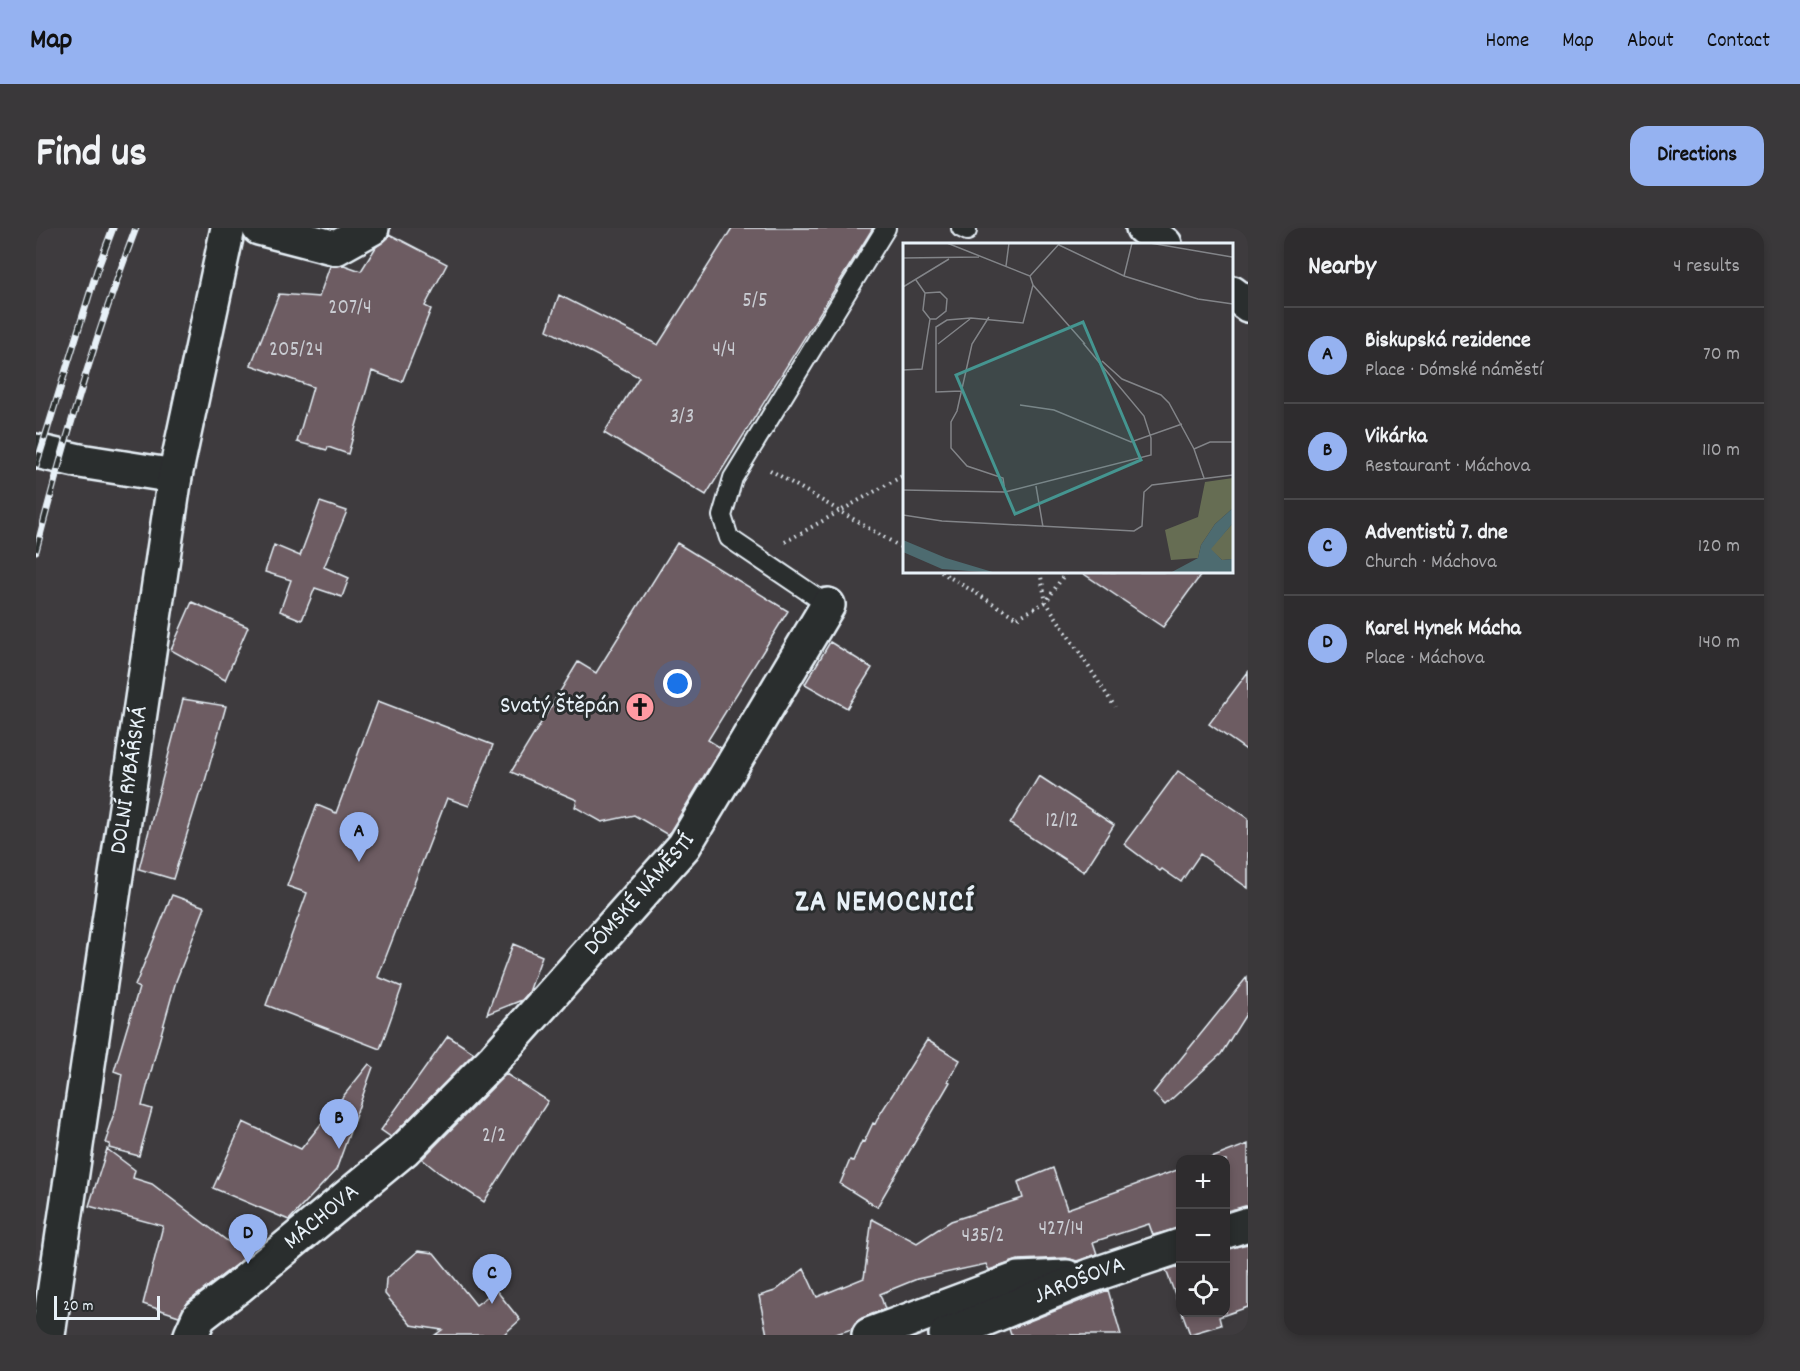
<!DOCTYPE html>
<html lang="en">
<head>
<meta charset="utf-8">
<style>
  :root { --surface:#2e2c2e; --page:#3a383a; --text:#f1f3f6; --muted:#a7a7aa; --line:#49484a; --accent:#95b2f1 }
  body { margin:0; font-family:Dekko,sans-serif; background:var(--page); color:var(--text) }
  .controls { position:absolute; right:18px; bottom:18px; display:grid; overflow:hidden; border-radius:12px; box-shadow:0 3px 9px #0003 }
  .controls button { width:54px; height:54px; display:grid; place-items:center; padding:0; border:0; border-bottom:2px solid var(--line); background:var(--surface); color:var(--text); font:30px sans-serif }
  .scale { position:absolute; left:18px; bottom:15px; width:106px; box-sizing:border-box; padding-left:6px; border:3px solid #e8f1f8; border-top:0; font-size:16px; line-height:21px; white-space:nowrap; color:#e8f1f8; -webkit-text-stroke:4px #2a2d2e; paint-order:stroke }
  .you { position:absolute; left:642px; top:456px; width:21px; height:21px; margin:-15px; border:4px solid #fff; border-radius:50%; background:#1a73e8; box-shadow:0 0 0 9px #1a73e833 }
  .badge { display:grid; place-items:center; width:39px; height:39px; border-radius:50%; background:var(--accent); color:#111; font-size:20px; font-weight:700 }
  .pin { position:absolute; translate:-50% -50px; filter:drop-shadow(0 2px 3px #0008) }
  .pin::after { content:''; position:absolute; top:32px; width:21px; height:18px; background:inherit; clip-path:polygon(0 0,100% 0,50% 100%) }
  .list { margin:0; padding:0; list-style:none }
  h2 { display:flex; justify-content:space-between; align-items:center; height:78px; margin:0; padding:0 24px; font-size:26px }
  h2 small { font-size:20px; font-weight:400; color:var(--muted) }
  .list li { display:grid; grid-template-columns:39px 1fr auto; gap:18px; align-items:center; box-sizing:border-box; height:96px; padding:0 24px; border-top:2px solid var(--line) }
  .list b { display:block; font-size:22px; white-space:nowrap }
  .list p { margin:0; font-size:20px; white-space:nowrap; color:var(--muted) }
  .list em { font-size:20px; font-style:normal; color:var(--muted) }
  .icon { flex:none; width:33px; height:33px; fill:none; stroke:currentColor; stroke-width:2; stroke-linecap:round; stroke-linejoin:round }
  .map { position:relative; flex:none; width:1212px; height:1107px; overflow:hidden; border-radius:18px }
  header { display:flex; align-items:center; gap:36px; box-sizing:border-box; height:84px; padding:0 30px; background:var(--accent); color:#111 }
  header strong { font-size:28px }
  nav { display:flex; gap:33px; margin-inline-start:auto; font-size:21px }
  .intro { display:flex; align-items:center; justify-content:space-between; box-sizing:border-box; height:144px; padding:0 36px }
  h1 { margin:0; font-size:42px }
  .button { padding:15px 27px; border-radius:18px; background:var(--accent); color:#111; font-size:21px; font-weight:700 }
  main { display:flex; gap:36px; padding:0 36px }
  aside { flex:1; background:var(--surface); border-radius:18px; box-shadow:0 3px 9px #0003 }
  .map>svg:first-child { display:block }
  .building { fill:#6d5c62; stroke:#e8f1f8; stroke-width:1.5 }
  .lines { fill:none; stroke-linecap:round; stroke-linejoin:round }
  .lane-casing { stroke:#e8f1f8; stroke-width:22 }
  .street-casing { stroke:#e8f1f8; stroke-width:38 }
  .path { stroke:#e8f1f8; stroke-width:4; stroke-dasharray:1.5 4.5; stroke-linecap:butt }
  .lane { stroke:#2a2d2e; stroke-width:18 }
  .street { stroke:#2a2d2e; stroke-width:33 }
  .rail-casing { stroke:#e8f1f8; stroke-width:7 }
  .rail { stroke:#2a2d2e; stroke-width:4.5; stroke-dasharray:14; stroke-linecap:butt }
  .labels { text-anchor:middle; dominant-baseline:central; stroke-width:6; stroke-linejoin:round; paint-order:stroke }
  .number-label { font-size:21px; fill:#c9ccd2 }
  .poi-label { font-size:24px; fill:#e8f1f8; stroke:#2a2d2e; text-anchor:end }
  .street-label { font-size:24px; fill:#e8f1f8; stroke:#2a2d2e }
  .district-label { font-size:30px; font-weight:bold; letter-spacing:1.5px; fill:#e8f1f8; stroke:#2a2d2e }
  .inset-road { fill:none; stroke:#828488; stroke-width:1.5 }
  .view { fill:#459590; fill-opacity:0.15; stroke:#459590; stroke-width:3 }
  .inset-edge { fill:none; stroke:#e8f1f8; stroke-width:3 }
</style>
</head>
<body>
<header>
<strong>Map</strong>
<nav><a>Home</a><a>Map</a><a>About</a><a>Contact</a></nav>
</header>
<div class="intro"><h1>Find us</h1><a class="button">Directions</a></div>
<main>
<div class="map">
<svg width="1212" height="1107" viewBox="0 0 1212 1107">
  <rect width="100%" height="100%" fill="#3e3b3e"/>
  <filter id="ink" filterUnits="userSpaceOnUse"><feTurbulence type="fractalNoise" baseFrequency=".0167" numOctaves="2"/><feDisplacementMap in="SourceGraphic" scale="12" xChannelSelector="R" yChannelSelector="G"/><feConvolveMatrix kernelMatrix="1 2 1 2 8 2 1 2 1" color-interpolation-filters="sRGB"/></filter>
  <g filter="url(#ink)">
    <path class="building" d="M696 0H837L670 267 568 205 603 149 511 102 523 67 622 117Z
      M353 6 411 36 389 78 395 81 366 154 336 143 312 226 292 219 291 222 261 214 277 159 215 137 243 66 283 69 294 38 308 37 325 43 340 19 352 10Z
      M284 274 311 283 288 339 313 350 306 369 279 360 266 392 244 383 255 352 229 344 238 317 264 328Z
      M641 315 752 383 672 512 685 520 632 607 598 587 566 594 539 579 541 572 475 544 542 434 560 445Z
      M1045 344H1167L1127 399Z
      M156 374 212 399 189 452 135 422Z
      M794 414 836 440 811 480 769 456Z
      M1212 444V523L1173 496Z
      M147 471 190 478 166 564H164L137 651 103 641Z
      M342 473 457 517 433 578 411 570 342 749 366 759 344 821 230 777 271 665 251 658 281 577 300 585Z
      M1142 543 1212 590V660L1164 626 1145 654 1126 641 1124 643 1088 616Z
      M1003 548 1078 597 1048 644 974 596Z
      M136 667 169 679 140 753 122 817 106 878 116 881 103 928 73 920 74 916 70 915 73 906 71 905 80 880 86 846 78 843 103 760 99 758Z
      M477 716 506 728 493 764 486 772 451 786Z
      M1211 749 1212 783 1185 826 1129 877 1117 865Z
      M412 808 438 825 355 909 345 902Z
      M891 812 924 832 912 853 914 854 841 979 804 956 814 932 817 933 826 913 828 914 837 895 839 896 844 886Z
      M333 836 337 839 300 942 253 992 177 960 207 894 265 921Z
      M470 846 512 873 448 974 402 944 386 931Z
      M1212 916V978L1190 983V932H1170Z
      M71 921 99 942 97 950 116 956 211 1028 152 1074 143 1088 107 1076 127 998 53 978Z
      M1017 940 1031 981 1144 941V1000L1117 1007 1113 996 1057 1014 1061 1026 1041 1033 1030 1030 982 1032 953 1042 950 1036 881 1051 844 1066 849 1081 826 1090 819 1095 816 1101 797 1107H731L723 1068 739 1063 768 1041 781 1069 828 1050 836 991 881 1015 915 993 987 970 982 954Z
      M1212 1016V1079L1183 1089 1185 1097 1154 1106 1146 1084H1190V1021Z
      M382 1023 398 1025 440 1077 460 1062 484 1092 467 1107H399L406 1102 375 1097 349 1066 350 1051Z
      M1144 1038V1080L1130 1042Z
      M1072 1062 1085 1107H975L973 1101Z"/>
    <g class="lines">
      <g class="lane-casing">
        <path id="lane" d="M925 0 931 3
          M792 377 693 310 686 288 697 250 850 0"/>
      </g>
      <g class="street-casing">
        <g id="street">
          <path d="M223 0 300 20 336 0"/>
          <path d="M1107 0 1129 16"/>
          <path d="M1196 65 1212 77"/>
          <path d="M0 223 44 233 139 248"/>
          <path d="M1190 1003 1212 996"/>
          <path id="s1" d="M12 1107 139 248 192 0"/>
          <path id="s2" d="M155 1107 163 1089 202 1059 369 921 459 830 648 618 792 377"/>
          <path d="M833 1107 983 1051 1031 1049"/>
          <path id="s3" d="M910 1107 1054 1048 1144 1018"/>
        </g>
      </g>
      <path class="path" d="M734 242 868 321
        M749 314 868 247
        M905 344 981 390 1010 374 1030 344
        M1004 344 1010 374 1079 479"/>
      <use href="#lane" class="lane"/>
      <use href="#street" class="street"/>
      <g class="rail-casing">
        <path id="rail" d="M0 238 61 42 77 0
          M0 323C28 214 60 105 100 0"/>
      </g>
      <use href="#rail" class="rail"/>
    </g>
  </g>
  <defs>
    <g id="church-disc" transform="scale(1.5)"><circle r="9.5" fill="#ff9aa2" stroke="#2a2d2e"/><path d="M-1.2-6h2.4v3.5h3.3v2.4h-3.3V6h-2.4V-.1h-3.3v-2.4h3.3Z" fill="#111"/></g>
  </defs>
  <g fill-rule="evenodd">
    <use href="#church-disc" x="604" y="479"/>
  </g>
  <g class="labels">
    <g class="number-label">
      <text x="719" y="74">5/5</text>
      <text x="314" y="81">207/4</text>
      <text x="260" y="123">205/24</text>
      <text x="688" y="123">4/4</text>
      <text x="646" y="190">3/3</text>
      <text x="1026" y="594">12/12</text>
      <text x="458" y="909">2/2</text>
      <text x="1025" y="1002">427/14</text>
      <text x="947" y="1009">435/2</text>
    </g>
    <g class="poi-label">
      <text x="583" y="479">Svatý Štěpán</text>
    </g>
    <g class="street-label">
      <text stroke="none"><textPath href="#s1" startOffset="561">DOLNÍ RYBÁŘSKÁ</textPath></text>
      <text stroke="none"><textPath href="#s2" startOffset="632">DÓMSKÉ NÁMĚSTÍ</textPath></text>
      <text stroke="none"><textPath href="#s2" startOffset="178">MÁCHOVA</textPath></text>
      <text stroke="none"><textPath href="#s3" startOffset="144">JAROŠOVA</textPath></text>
    </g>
    <g class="district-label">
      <text x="849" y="676">ZA NEMOCNICÍ</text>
    </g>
  </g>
  <g transform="translate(867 15)">
    <rect width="330" height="330" fill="#3e3b3e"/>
    <path d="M330 235V265L312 281 298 302 295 315 268 317 262 287 295 274 302 239ZM330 280V316L319 317 307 306Z" fill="#666d53"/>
    <path d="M330 265V280L308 306 319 317 330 316V330H267L295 315 298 302 312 281ZM0 297 43 315 93 330 39 326 0 309Z" fill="#4d6b70"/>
    <path class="inset-road" d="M44 0 127 33 130 42 182 101M247 0 329 14M156 2 221 33 295 56 330 61M0 15 76 14M103 23 106 0M127 33 157 0M221 33 229 0M13 37 22 50 20 67 27 76H33L43 68 44 56 37 49 22 50M0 44 46 16M86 74 69 101 54 168 48 179V205L64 223 100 235 102 249M35 101 67 76M199 118 219 136 258 152 266 160 291 206 301 235M0 127 19 126 27 76M58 148 33 149V84L44 77 68 75 120 80 130 42M117 162 151 167 228 199 279 181M291 206 307 199H330M133 243 140 284M0 247 102 249 248 212V195L241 173 180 100M0 272 39 278 231 288 239 283 241 249 249 242 330 232"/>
    <path class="view" d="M180 79 238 217 112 271 53 132Z"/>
    <rect width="330" height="330" class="inset-edge"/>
  </g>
</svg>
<div class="controls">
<button>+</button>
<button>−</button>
<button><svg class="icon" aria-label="locate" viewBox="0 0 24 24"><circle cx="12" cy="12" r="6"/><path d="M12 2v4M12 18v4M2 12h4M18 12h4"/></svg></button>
</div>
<div class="scale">20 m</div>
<div class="you"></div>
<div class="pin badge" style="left:323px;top:634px">A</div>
<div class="pin badge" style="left:303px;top:921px">B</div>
<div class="pin badge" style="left:456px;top:1076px">C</div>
<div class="pin badge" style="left:212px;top:1036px">D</div>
</div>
<aside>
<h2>Nearby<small>4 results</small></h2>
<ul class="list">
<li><span class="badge">A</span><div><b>Biskupská rezidence</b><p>Place · Dómské náměstí</p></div><em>70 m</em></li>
<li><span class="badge">B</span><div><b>Vikárka</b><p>Restaurant · Máchova</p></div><em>110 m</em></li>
<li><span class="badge">C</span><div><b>Adventistů 7. dne</b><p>Church · Máchova</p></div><em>120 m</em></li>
<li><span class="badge">D</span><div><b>Karel Hynek Mácha</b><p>Place · Máchova</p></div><em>140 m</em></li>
</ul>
</aside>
</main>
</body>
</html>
